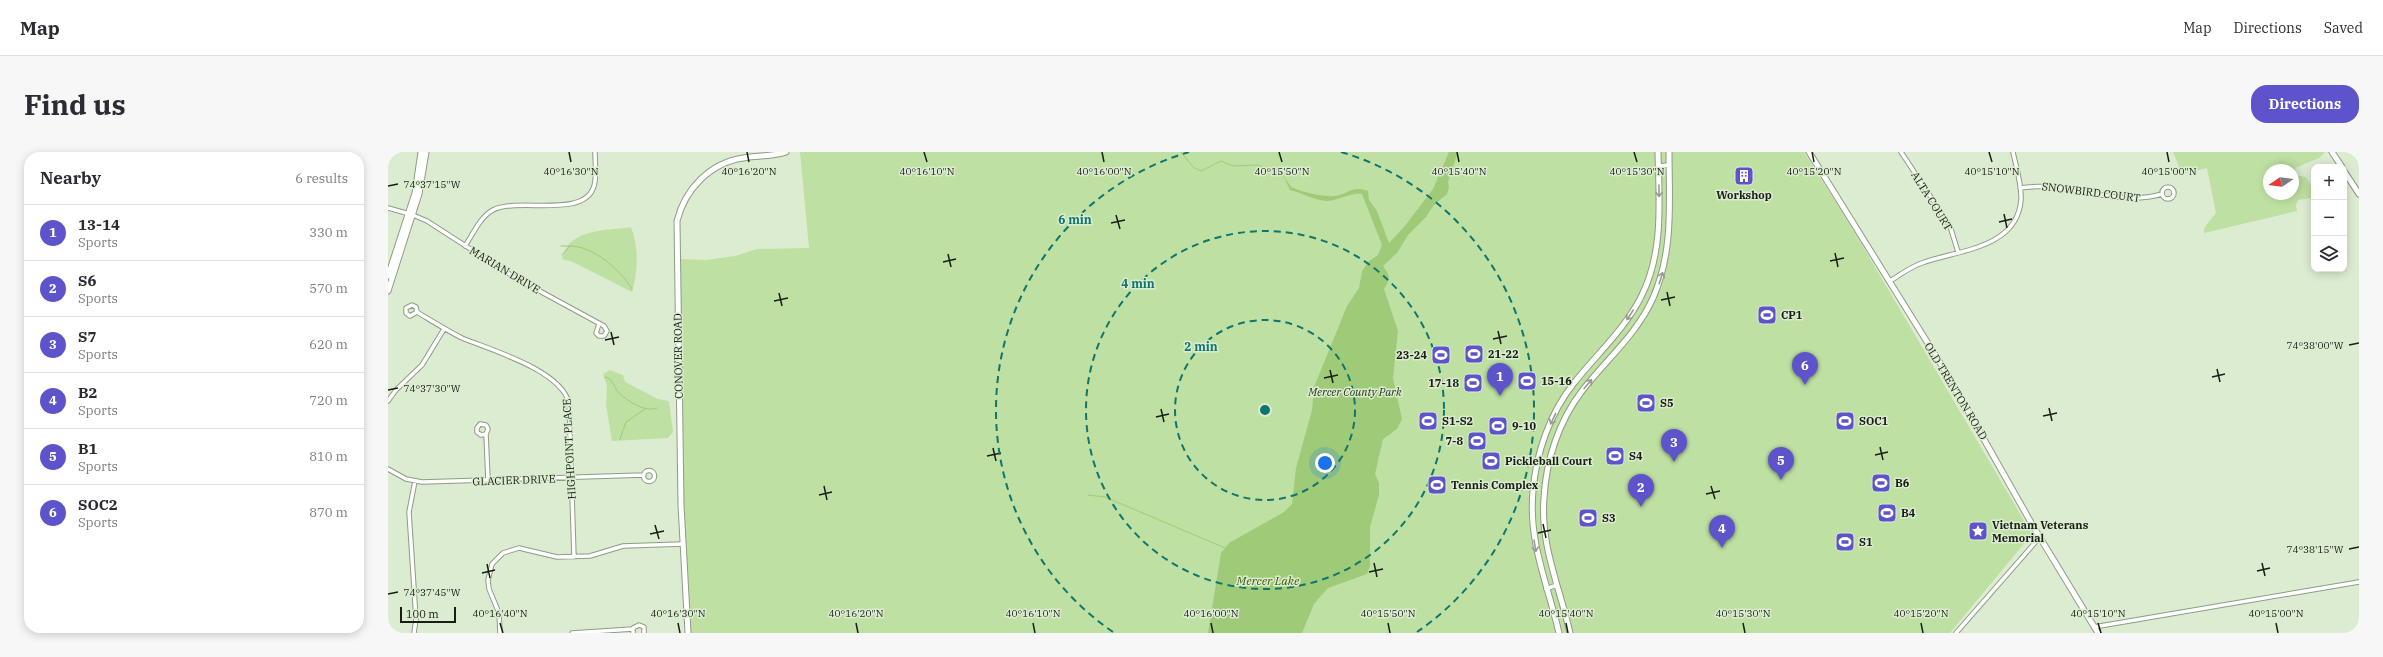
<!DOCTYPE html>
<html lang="en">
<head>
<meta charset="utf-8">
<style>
  :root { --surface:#fff; --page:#f7f7f7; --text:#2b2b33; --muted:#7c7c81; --line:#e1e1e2; --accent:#5d54cc }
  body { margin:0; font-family:"IBM Plex Serif",serif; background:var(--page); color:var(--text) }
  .controls { position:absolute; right:12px; top:12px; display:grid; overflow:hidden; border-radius:8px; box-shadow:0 2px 10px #0003 }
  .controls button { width:36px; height:36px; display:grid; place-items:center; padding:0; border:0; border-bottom:1px solid var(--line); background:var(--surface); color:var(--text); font:20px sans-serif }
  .compass { position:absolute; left:1875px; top:12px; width:36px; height:36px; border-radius:50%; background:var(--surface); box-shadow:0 2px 10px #0003; rotate:257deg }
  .scale { position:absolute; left:12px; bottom:10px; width:56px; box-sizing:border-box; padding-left:4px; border:2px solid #191e14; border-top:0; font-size:11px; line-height:14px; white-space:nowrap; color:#191e14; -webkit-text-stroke:3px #dcecd1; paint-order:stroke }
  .you { position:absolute; left:937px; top:311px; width:14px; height:14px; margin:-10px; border:3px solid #fff; border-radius:50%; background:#1a73e8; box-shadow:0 0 0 6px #1a73e833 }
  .badge { display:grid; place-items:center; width:26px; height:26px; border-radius:50%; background:var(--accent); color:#fff; font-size:13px; font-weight:700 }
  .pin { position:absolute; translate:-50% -33px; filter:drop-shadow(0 1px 2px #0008) }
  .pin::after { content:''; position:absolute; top:21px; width:14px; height:12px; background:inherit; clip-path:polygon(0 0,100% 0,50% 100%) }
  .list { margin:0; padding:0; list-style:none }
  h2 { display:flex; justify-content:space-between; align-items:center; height:52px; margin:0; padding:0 16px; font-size:17px }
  h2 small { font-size:13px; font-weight:400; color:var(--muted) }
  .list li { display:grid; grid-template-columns:26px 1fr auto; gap:12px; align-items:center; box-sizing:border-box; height:56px; padding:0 16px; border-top:1px solid var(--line) }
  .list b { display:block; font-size:15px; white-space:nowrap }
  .list p { margin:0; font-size:13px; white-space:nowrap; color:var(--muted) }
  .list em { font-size:13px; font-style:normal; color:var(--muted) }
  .icon { flex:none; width:22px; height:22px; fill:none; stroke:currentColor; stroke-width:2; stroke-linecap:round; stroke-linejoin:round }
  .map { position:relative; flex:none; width:1971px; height:481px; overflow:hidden; border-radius:16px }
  header { display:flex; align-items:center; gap:24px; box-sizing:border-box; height:56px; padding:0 20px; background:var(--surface); border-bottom:1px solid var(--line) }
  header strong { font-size:19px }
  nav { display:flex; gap:22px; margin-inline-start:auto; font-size:14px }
  .intro { display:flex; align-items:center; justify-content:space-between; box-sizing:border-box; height:96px; padding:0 24px }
  h1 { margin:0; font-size:28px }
  .button { padding:10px 18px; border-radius:16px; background:var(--accent); color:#fff; font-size:14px; font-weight:700 }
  main { display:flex; gap:24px; padding:0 24px }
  aside { flex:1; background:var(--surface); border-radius:16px; box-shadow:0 2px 10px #0003 }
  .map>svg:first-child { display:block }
  .green { fill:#bee0a2; fill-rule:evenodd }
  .water { fill:#9fcb78 }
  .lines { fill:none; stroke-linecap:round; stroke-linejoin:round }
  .stream { stroke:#9fcb78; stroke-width:1 }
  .street-casing { stroke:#8e9c83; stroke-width:5.5 }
  .secondary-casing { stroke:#8e9c83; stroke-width:7 }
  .street { stroke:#fff; stroke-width:3.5 }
  .secondary { stroke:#fff; stroke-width:5 }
  .oneway { stroke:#989a95 }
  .ticks { fill:none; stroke:#191e14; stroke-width:1.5 }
  .ring { fill:none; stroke:#0f766e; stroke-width:2; stroke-dasharray:7 5 }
  .labels { text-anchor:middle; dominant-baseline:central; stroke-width:3; stroke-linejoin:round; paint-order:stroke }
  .street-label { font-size:11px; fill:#191e14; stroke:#dcecd1 }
  .poi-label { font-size:11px; font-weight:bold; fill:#191e14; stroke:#dcecd1; text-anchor:start }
  .park-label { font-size:11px; font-style:italic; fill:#1e2f0d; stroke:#dcecd1 }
  .water-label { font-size:12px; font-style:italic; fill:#385e00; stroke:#dcecd1 }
  .ticks-label { font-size:10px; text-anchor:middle; fill:#191e14; stroke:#dcecd1; stroke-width:3; stroke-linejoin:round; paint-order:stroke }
  .centre { fill:#0f766e; stroke:#dcecd1; stroke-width:2 }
  .ring-label { font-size:12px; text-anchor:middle; font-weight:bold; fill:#0f766e; stroke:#dcecd1; stroke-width:3; stroke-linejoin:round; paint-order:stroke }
</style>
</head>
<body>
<header>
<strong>Map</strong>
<nav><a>Map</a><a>Directions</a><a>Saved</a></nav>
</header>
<div class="intro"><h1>Find us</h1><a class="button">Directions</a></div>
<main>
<aside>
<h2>Nearby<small>6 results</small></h2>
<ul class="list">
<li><span class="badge">1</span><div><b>13-14</b><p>Sports</p></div><em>330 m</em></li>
<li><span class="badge">2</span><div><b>S6</b><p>Sports</p></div><em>570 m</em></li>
<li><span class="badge">3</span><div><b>S7</b><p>Sports</p></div><em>620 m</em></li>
<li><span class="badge">4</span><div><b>B2</b><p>Sports</p></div><em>720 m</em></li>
<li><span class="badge">5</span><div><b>B1</b><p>Sports</p></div><em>810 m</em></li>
<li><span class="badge">6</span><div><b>SOC2</b><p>Sports</p></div><em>870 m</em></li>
</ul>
</aside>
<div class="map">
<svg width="1971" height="481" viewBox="0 0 1971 481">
  <rect width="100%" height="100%" fill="#dcecd1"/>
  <path class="green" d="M412 0H1416L1467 81 1644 382 1562 481H302L292 285 289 107 318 108 347 104 369 97 421 96Z
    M1785 0H1937L1931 6 1907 16V23L1918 25 1925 36V46L1910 48 1908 53 1909 59 1816 81V76L1828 61 1819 16 1794 22ZM1881 18H1905V42H1881Z
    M243 75C251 95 250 120 244 140L185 110 174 107C180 76 218 79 243 75Z
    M222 218 235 223 237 230 270 247 281 249 285 280 280 286 224 289 218 253 219 233 215 222Z"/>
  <path class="water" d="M1061 0H1070L1060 30 1061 35 1059 42 1046 53 1037 66 1020 83 1009 101 995 114C1002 124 1003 126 996 137L1010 179 1005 226 1014 267 1009 277 995 287 987 322 991 331V343L982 375V414L979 422 940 436 926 452 914 481H820L833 401 841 391 896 360 904 352 908 316 924 258 926 235 959 154 971 136 974 119 981 109 990 103 994 93 974 42C967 39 948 49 938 49 926 48 914 41 902 38L895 23 903 35C914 40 934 45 946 44 959 43 964 33 980 39L981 48 989 59 1001 91 1016 75 1045 37Z"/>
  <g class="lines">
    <path class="stream" d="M793 0 805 15 813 19 833 9 845 14 870 13 878 17 881 16 895 23
      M173 94H182
      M174 103 182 94C205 94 233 118 244 137
      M217 225C225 226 226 236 231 241 240 249 257 261 269 256
      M232 287 238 270 257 257
      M700 343 717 345 837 396"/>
    <g class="street-casing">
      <path id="street" d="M1513 0 1562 74 1570 100
        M1270 14 1281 13
        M1774 41a6 6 0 1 1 12 0a6 6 0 1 1-12 0Z
        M1632 36C1680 28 1727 56 1774 42
        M0 56 25 63 39 69 126 125 216 174 219 179 216 184H211L208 181 211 172
        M77 94C85 82 92 65 105 58 130 45 197 67 206 34 209 24 207 10 207 0
        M1502 129C1512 123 1522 115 1534 111 1569 98 1629 97 1633 48 1634 33 1628 15 1625 0
        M29 160 22 164 18 161V156L24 153 28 155 29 160C44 169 58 178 74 186 103 198 173 218 181 251L186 405
        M0 249 8 238 34 213 56 177
        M98 282 93 283 89 280V276L92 272 98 273 100 277 98 282 100 328
        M0 317 18 327 34 330 256 323
        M255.5 324a5.5 5.5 0 1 1 11 0a5.5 5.5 0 1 1-11 0Z
        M1158 437 1169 433
        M1706 475 1971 430
        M26 481 28 467 21 360 27 329
        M112 481 111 461 101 437 100 428 104 412 115 401 131 396 169 405 202 404 235 394 295 392
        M184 481 245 477
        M245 481V476L251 473 256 475V481
        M1568 481 1652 385"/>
    </g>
    <g class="secondary-casing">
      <path id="secondary" d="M1421 0 1559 222 1645 374 1710 481
        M1944 0 1954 15
        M1956 19 1971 42
        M0 124 27 41 33 0
        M0 139 31 42 38 0
        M300 481 293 353 289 69C297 37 322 11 355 6 370 3 384 5 398 0
        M1171 481C1160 433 1140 390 1145 339 1148 301 1162 261 1186 231 1209 202 1238 176 1254 143 1276 98 1271 48 1270 0
        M1182 481C1172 436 1152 393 1156 346 1158 308 1171 269 1194 239 1218 208 1249 182 1265 146 1286 98 1281 50 1281 0"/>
    </g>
    <use href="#street" class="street"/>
    <use href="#secondary" class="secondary"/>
  </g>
  <defs><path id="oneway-shaft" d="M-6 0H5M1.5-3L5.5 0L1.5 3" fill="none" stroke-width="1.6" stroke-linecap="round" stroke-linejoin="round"/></defs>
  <g class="oneway">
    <use href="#oneway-shaft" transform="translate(1271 39) rotate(89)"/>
    <use href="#oneway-shaft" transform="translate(1273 126) rotate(-72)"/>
    <use href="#oneway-shaft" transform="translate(1242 163) rotate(123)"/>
    <use href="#oneway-shaft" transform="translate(1200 232) rotate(-49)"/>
    <use href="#oneway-shaft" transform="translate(1165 267) rotate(115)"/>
    <use href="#oneway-shaft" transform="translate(1147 394) rotate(81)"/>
  </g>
  <path class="ticks" d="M181 0 183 10M359 0 361 10M536 0 539 10M714 0 716 10M891 0 894 10M1069 0 1071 10M1246 0 1249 10M1424 0 1426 10M1601 0 1604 10M1779 0 1781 10M0 34 10 32M1616 62 1619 76M728 63 732 77M1611 70 1624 67M723 71 737 68M1447 101 1450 115M560 102 563 115M1442 109 1456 106M555 110 568 107M1279 140 1282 154M391 141 394 154M1273 148 1287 145M386 149 400 146M1110 179 1113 192M223 180 226 193M1105 187 1119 184M217 188 231 185M1961 193 1971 191M1829 217 1832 230M942 218 945 231M1824 225 1837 222M936 226 950 223M0 238 10 236M1661 256 1664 269M773 257 776 270M1655 264 1669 261M768 265 781 262M1492 295 1495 308M605 296 608 309M1487 303 1500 300M599 304 613 301M436 334 439 348M1323 334 1327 347M1318 342 1332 339M431 343 444 340M1155 372 1158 386M267 373 271 387M1150 381 1163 378M262 382 276 379M1961 397 1971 395M986 411 989 425M1874 411 1877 424M99 412 102 426M1869 419 1882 416M981 420 995 417M94 421 107 418M0 442 10 440M112 471 115 481M290 471 292 481M468 471 470 481M645 471 647 481M823 471 825 481M1000 471 1002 481M1178 471 1180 481M1355 471 1357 481M1533 471 1535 481M1710 471 1713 481M1888 471 1890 481"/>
  <g class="ring">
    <circle cx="877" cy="258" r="90"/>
    <circle cx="877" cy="258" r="179"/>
    <path d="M725 480A269 269 0 0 1 801 0M953 0A269 269 0 0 1 1029 480"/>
  </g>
  <defs>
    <g id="building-square" transform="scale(1)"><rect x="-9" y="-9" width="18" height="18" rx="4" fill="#5d54cc" stroke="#dcecd1"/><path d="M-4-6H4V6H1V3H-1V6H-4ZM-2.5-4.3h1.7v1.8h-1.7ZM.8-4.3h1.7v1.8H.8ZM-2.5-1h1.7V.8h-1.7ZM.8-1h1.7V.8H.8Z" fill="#fff"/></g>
    <g id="stadium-square" transform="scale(1)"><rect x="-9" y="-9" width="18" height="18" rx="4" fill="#5d54cc" stroke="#dcecd1"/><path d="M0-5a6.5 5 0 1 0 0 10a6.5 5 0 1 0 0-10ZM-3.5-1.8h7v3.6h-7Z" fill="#fff"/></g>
    <g id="sight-square" transform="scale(1)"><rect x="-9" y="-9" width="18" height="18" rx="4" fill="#5d54cc" stroke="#dcecd1"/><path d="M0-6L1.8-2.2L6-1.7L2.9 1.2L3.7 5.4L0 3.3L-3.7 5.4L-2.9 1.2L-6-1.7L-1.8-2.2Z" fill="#fff"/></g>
  </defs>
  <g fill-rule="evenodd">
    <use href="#building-square" x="1356" y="24"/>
    <use href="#stadium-square" x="1379" y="163"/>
    <use href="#stadium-square" x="1086" y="202"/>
    <use href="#stadium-square" x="1053" y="203"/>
    <use href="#stadium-square" x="1139" y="229"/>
    <use href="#stadium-square" x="1085" y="231"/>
    <use href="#stadium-square" x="1258" y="251"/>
    <use href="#stadium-square" x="1040" y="269"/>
    <use href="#stadium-square" x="1457" y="269"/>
    <use href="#stadium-square" x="1110" y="274"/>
    <use href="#stadium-square" x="1089" y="289"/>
    <use href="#stadium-square" x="1227" y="304"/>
    <use href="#stadium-square" x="1103" y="309"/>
    <use href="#stadium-square" x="1493" y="331"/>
    <use href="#stadium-square" x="1049" y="333"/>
    <use href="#stadium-square" x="1499" y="361"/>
    <use href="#stadium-square" x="1200" y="366"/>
    <use href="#sight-square" x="1590" y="379"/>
    <use href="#stadium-square" x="1457" y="390"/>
  </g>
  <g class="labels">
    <g class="street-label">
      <text transform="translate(1703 40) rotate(7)">SNOWBIRD COURT</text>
      <text transform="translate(1544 49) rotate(58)">ALTA COURT</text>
      <text transform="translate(117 118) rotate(31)">MARIAN DRIVE</text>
      <text transform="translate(290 204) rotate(-91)">CONOVER ROAD</text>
      <text transform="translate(1568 239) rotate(59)">OLD TRENTON ROAD</text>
      <text transform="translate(181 297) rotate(-93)">HIGHPOINT PLACE</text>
      <text transform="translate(126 328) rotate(-2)">GLACIER DRIVE</text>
    </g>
    <g class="poi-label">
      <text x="1356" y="43" text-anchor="middle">Workshop</text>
      <text x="1393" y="163">CP1</text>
      <text x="1100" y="202">21-22</text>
      <text x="1039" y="203" text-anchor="end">23-24</text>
      <text x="1153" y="229">15-16</text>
      <text x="1071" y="231" text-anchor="end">17-18</text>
      <text x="1272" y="251">S5</text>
      <text x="1054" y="269">S1-S2</text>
      <text x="1471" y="269">SOC1</text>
      <text x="1124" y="274">9-10</text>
      <text x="1075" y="289" text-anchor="end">7-8</text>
      <text x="1241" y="304">S4</text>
      <text x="1117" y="309">Pickleball Court</text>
      <text x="1507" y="331">B6</text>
      <text x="1063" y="333">Tennis Complex</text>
      <text x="1513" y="361">B4</text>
      <text x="1214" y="366">S3</text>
      <text x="1604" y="373">Vietnam Veterans<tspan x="1604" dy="13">Memorial</tspan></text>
      <text x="1471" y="390">S1</text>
    </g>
    <g class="park-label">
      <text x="967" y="240">Mercer County Park</text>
    </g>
    <g class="water-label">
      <text x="880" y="428">Mercer Lake</text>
    </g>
  </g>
  <g class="ticks-label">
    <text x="183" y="23">40°16'30"N</text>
    <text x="361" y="23">40°16'20"N</text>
    <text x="539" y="23">40°16'10"N</text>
    <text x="716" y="23">40°16'00"N</text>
    <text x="894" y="23">40°15'50"N</text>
    <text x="1071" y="23">40°15'40"N</text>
    <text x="1249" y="23">40°15'30"N</text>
    <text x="1426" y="23">40°15'20"N</text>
    <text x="1604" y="23">40°15'10"N</text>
    <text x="1781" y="23">40°15'00"N</text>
    <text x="44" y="36">74°37'15"W</text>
    <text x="1927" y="197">74°38'00"W</text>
    <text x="44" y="240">74°37'30"W</text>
    <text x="1927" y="401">74°38'15"W</text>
    <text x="44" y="444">74°37'45"W</text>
    <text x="112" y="465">40°16'40"N</text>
    <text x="290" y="465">40°16'30"N</text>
    <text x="468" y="465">40°16'20"N</text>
    <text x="645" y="465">40°16'10"N</text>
    <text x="823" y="465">40°16'00"N</text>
    <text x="1000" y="465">40°15'50"N</text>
    <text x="1178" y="465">40°15'40"N</text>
    <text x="1355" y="465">40°15'30"N</text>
    <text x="1533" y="465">40°15'20"N</text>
    <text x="1710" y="465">40°15'10"N</text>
    <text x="1888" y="465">40°15'00"N</text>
  </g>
  <circle cx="877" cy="258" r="6" class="centre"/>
  <g class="ring-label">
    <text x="687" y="72">6 min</text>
    <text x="750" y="136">4 min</text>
    <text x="813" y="199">2 min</text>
  </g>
</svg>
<div class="controls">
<button>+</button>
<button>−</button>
<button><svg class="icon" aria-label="layers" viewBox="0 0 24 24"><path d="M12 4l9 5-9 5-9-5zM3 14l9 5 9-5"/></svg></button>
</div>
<svg class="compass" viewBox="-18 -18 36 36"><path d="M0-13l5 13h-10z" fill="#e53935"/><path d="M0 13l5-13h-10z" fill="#7c7c81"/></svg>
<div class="scale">100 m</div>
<div class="you"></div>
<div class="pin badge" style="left:1112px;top:244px">1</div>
<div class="pin badge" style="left:1253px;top:355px">2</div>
<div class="pin badge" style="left:1286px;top:310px">3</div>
<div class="pin badge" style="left:1334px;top:396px">4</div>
<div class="pin badge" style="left:1393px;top:328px">5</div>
<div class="pin badge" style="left:1417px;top:233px">6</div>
</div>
</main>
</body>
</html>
